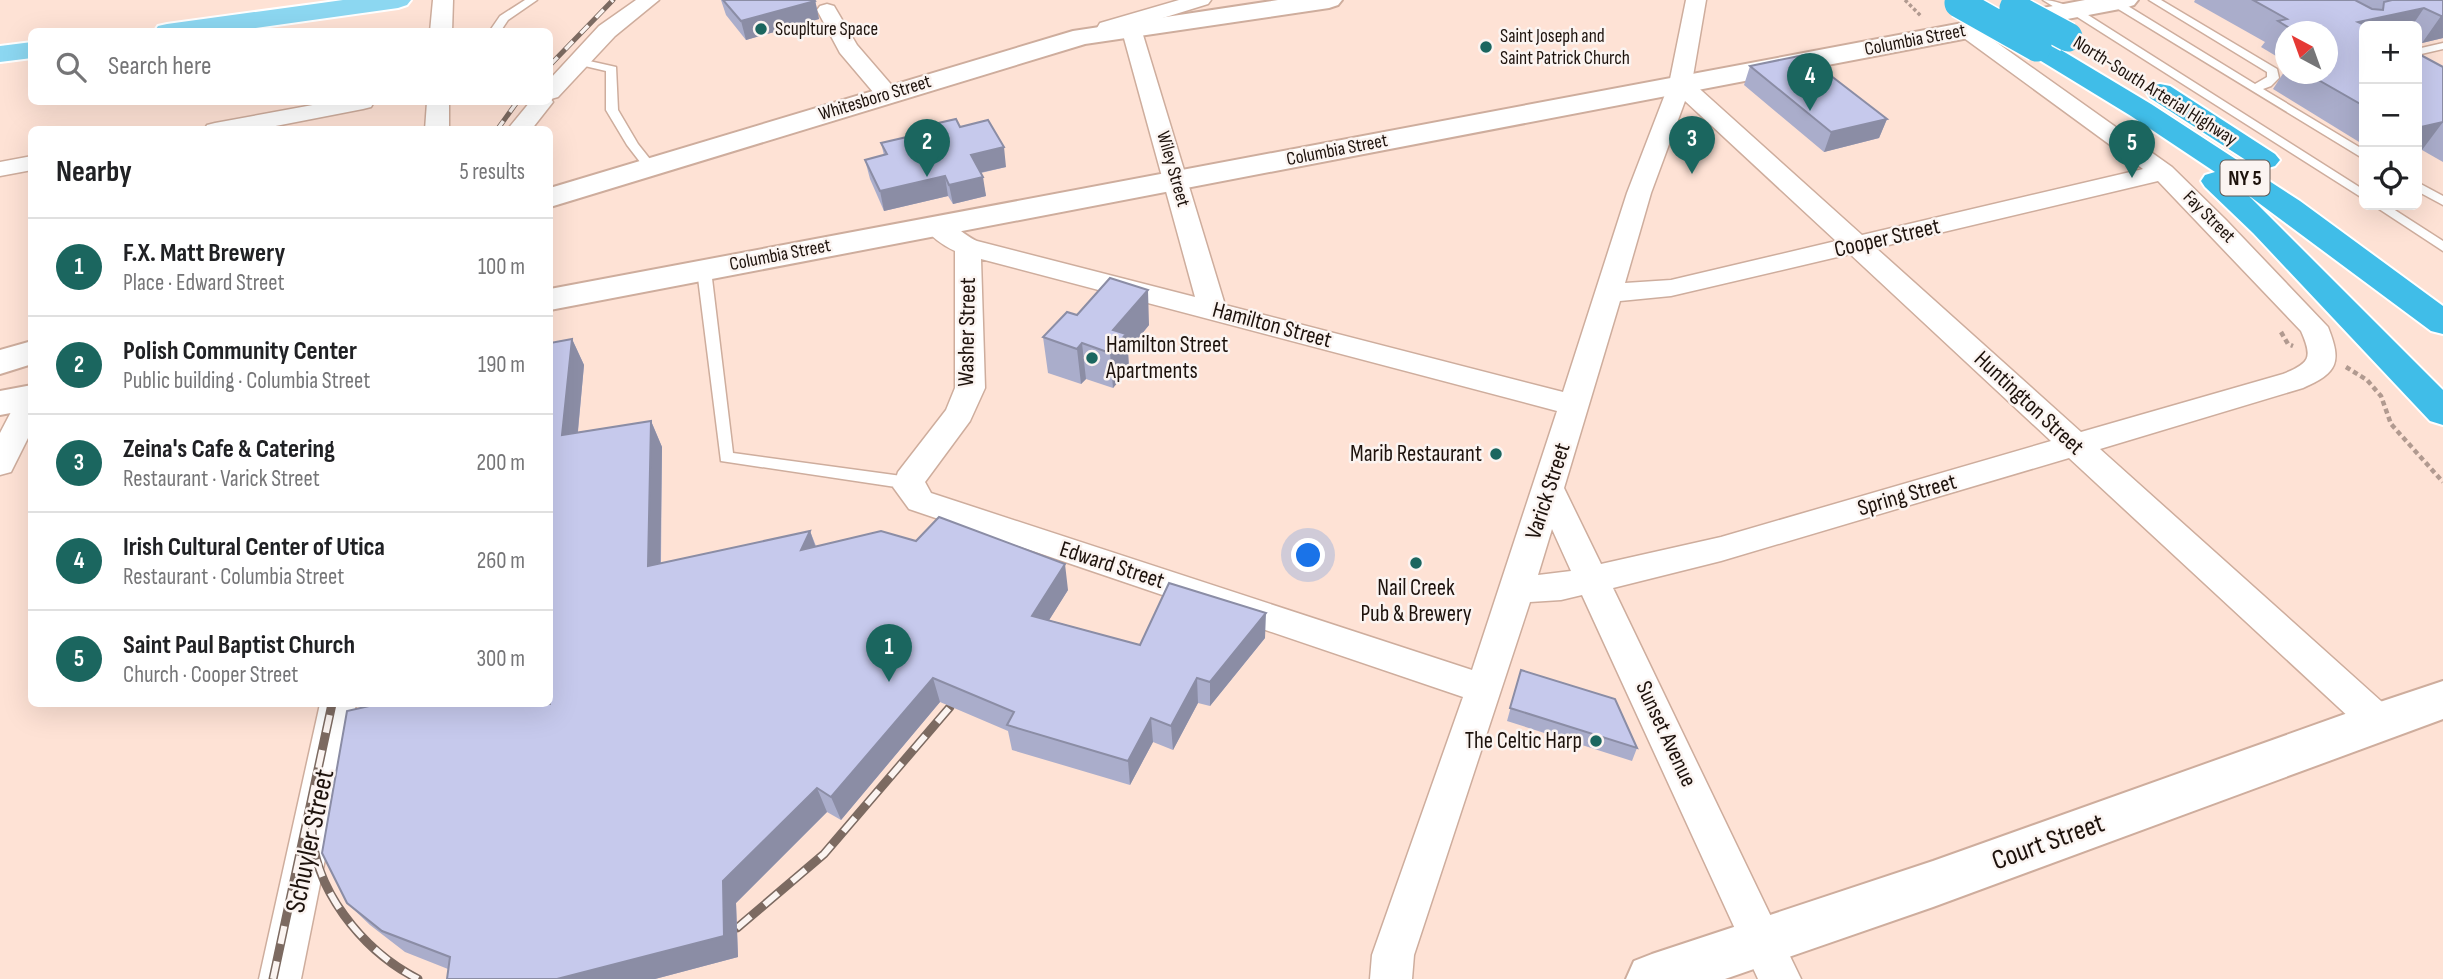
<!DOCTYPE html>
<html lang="en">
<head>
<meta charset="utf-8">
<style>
  :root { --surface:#fff; --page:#f6f6f6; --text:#202124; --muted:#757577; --line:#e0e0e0; --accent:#1b665f }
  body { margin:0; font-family:"Sofia Sans Condensed",sans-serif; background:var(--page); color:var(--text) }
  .controls { position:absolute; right:21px; top:21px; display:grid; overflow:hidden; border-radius:10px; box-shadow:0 7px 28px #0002 }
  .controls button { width:63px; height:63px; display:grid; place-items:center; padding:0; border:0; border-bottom:2px solid var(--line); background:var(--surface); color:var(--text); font:35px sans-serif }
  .compass { position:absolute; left:2275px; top:21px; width:63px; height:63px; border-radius:50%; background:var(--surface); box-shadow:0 7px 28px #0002; rotate:319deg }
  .you { position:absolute; left:1309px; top:556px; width:24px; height:24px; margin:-18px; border:5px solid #fff; border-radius:50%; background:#1a73e8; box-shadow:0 0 0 10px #1a73e833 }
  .badge { display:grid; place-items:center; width:46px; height:46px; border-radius:50%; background:var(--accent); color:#fff; font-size:23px; font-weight:700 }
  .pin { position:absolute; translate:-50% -58px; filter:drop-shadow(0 2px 4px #0008) }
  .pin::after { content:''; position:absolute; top:37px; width:24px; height:21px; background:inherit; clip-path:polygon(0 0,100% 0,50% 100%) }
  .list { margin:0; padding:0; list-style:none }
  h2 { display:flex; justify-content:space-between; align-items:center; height:91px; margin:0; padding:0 28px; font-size:30px }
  h2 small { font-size:23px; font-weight:400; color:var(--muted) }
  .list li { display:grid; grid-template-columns:46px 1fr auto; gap:21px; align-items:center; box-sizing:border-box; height:98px; padding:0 28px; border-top:2px solid var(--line) }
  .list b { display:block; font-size:26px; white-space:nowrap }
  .list p { margin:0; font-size:23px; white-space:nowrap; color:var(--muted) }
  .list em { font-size:23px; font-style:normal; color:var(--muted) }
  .icon { flex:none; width:38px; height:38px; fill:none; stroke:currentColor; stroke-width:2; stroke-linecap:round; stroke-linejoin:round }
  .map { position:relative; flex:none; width:2443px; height:979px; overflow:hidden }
  .search { position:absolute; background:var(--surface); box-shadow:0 7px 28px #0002; left:28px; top:28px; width:525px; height:77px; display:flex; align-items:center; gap:18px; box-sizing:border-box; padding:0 24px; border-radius:10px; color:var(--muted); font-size:26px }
  .panel { position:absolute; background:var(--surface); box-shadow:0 7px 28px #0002; left:28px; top:126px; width:525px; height:581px; border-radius:10px }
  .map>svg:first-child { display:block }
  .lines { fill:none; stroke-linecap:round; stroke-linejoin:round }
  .service-casing { stroke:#cead9d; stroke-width:3 }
  .minor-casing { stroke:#cead9d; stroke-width:3 }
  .tertiary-casing { stroke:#cead9d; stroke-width:4 }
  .primary-casing { stroke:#fff; stroke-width:4 }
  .motorway-casing { stroke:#fff; stroke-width:4 }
  .path-far1 { stroke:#b19a90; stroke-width:3.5; stroke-dasharray:3.5 2.5; stroke-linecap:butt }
  .path { stroke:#b19a90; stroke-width:4.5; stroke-dasharray:5 3.5; stroke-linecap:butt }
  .service { fill:#fff; fill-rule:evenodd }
  .minor { fill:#fff; fill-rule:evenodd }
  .tertiary { fill:#fff; fill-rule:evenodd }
  .primary { fill:#8cd7f1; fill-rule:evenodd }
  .motorway { fill:#40bde8; fill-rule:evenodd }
  .rail-far1-casing { stroke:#7c6a61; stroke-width:5 }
  .rail-casing { stroke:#7c6a61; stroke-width:9 }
  .rail-far1 { stroke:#fbf4f1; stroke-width:3.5; stroke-dasharray:11; stroke-linecap:butt }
  .rail { stroke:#fbf4f1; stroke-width:6; stroke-dasharray:18; stroke-linecap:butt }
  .motorway-bridge-casing { stroke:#fff; stroke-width:32; stroke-linecap:butt }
  .motorway-bridge { stroke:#40bde8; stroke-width:29 }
  .wall { fill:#aaadcb }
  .shaded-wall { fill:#8b8da5 }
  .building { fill:#c6c9ec; stroke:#8b8da5; stroke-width:2 }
  .poi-dot { fill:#1b665f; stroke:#fbf4f1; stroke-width:2.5 }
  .labels { text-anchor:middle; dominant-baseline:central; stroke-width:5; stroke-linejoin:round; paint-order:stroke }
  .far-poi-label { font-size:19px; fill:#1d120c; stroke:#fbf4f1; text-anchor:start }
  .far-street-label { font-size:19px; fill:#1d120c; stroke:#fbf4f1 }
  .shield { fill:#fbf4f1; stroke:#605651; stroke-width:2 }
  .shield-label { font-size:21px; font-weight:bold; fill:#1d120c }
  .street-label { font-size:23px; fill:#1d120c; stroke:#fbf4f1 }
  .poi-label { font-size:23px; fill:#1d120c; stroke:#fbf4f1; text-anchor:end }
  .near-street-label { font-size:28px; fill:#1d120c; stroke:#fbf4f1 }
</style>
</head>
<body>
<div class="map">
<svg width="2443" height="979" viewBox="0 0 2443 979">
  <rect width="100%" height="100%" fill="#fee2d5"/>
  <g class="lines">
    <g class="service-casing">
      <path id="service" d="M525 0H537L508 20 500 32H489L500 16Z
        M2043 0C2056 0 2065 6 2077 8L2364 190V199L2071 13H2064Z
        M2110 0H2118L2255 84 2267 77V72L2149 0H2161L2277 69 2279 78 2271 86 2263 89 2364 150V159L2110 4Z
        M2443 43V49L2417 55V49Z
        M576 58 616 67 618 110 638 144 657 168 655 171H647L627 145 606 110V71L572 63 570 61Z
        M2417 182 2443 196V205L2417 191Z
        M2373 205H2387L2443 241V251Z
        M704 266 711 270 733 453 909 477 915 479 917 483 915 487 909 489 721 461 697 270Z"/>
    </g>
    <g class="minor-casing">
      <path id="minor" d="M433 0H453L452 32H430Z
        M636 0H659L615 36 558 97 551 99 553 102 531 130H507L530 102H550V79L599 26Z
        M1179 0H1211L1208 4 1140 25 1225 305 1563 392 1627 193 1669 84 1686 0H1706L1692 82 1862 235 2143 169 1953 30 1956 25H1972L2172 167 2226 220 2328 327C2342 362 2338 373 2303 388L2100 449 2391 710 2396 721 2391 732 2378 737 2365 732 2069 458 1721 561 1613 588 1801 979H1758L1582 595 1561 600 1530 602 1414 955 1412 979H1370L1372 955 1463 697 909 509 893 487 898 472 946 410 955 388V251C942 245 931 237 923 225L927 220C947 215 960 233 977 241L1195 297 1122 31 1108 34 1100 33 1097 28 1100 23ZM1685 101 1836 241 1671 280 1625 283 1651 193ZM2158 181 2301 331C2313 358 2310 363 2283 374L2081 432 1876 248ZM1850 254 2051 441 1721 537 1601 564 1564 488 1620 301 1671 296ZM981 259 1557 411 1472 670 931 493 925 482 970 421 985 388ZM1552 529 1571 571 1538 575Z
        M827 4 834 6 857 45 895 89 898 94 895 99H879L840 53 817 10 820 6Z
        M329 102H374L371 107 363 109 255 130H204L207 125 215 123Z
        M427 102H449V130H425Z
        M32 156V170L0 176V162Z
        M32 388V430L11 472 0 475V433L22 391Z
        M320 704H356L301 979H259Z"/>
    </g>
    <g class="tertiary-casing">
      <path id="tertiary" d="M1278 0H1342L1338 5 1329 8 1085 44 550 207V188L1073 31Z
        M2085 0H2138L2134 5 2125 8 550 310V289Z
        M32 341V364L0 374V350Z
        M32 385V409L0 415V391Z
        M2443 681V719L1933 907 1725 979H1626L1634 961 1652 954 1933 861 2362 708Z"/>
    </g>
    <g class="primary-casing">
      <path id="primary" d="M343 0H411L407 5 398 8 227 32H154L158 26 167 24Z
        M32 42V58L0 62V46Z"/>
    </g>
    <g class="motorway-casing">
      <path id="motorway" d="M2037 39 2046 41 2151 104 2300 201 2443 306V334L2431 331 2248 195 2443 390V425L2430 421 2253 233 2205 187 2201 181 2205 175 2215 172 2131 116 2028 53 2024 47 2028 41Z
        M2160 84 2170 86 2275 154 2280 160 2275 166 2265 169 2255 166 2150 98 2146 92 2150 86Z"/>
    </g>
    <path class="path-far1" d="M1905 0 1922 17"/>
    <path class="path" d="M2281 332 2288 344 2293 346
      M2346 367 2367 380 2381 396 2391 424 2443 482"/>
    <use href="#service" class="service"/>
    <use href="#minor" class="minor"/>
    <use href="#tertiary" class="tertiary"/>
    <use href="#primary" class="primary"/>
    <use href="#motorway" class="motorway"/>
    <g class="rail-far1-casing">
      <path id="rail-far1" d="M550 65 613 0
        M497 130 517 102"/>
    </g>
    <g class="rail-casing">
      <path id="rail" d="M312 824C311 888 363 951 418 979
        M737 928 824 854 950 707
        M273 979 332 704"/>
    </g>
    <use href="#rail-far1" class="rail-far1"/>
    <use href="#rail" class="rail"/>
    <g class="motorway-bridge-casing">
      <path id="motorway-bridge" d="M1959 3 2037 47
        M2014 8 2068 37"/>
    </g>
    <use href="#motorway-bridge" class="motorway-bridge"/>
  </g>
  <path class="wall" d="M721 0H815L819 19 746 40 726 15Z
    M2195 0H2443V38L2422 43 2417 40V26H2364V145L2273 89 2286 69V74H2328V32H2286V62L2261 47 2265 42 2194 2Z
    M2417 53 2443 67V162L2422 150 2417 151Z
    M1750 66 1887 119 1879 138 1824 152 1744 85Z
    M934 124 960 127 1006 167 981 173 986 196 953 204 948 196 884 211 870 179 865 160 884 155 881 143 935 131Z
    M1077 315 1149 325 1128 351 1129 369 1113 388 1086 379 1081 384 1048 373 1043 337Z
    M572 339 584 365 578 432 651 421 662 447 661 563 810 531 816 546 1068 590 1049 620 1140 645 1265 638 1210 706 1198 703 1173 750 1153 742 1130 785 1012 750 1008 731 940 702 841 820 827 812 736 903 738 957 655 979H447L448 969 405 952 370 925 347 903 550 704Z
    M1521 670 1637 748 1632 761 1507 721Z"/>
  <path class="shaded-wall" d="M812 0H815L819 19 746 40 741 21Z
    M2424 8 2412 26H2364L2358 22Z
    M2441 16H2443V38L2422 43Z
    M1887 119 1879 138 1824 152 1831 132Z
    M2443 122 2422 150 2417 151V133L2421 127Z
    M1004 147 1006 167 974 174 971 155Z
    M945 176 948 196 884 211 880 191Z
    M983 177 986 196 953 204 949 185Z
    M1148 290 1149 325 1128 351 1129 369 1113 388 1110 353 1113 330Z
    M572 339 584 365 575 461 562 435Z
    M1082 343 1086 379 1081 384 1077 349Z
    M651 421 662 447 660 591 648 566Z
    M810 531 819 557 801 550Z
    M1065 564 1068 590 1036 641 1032 616Z
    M1266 613 1265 638 1210 706V682Z
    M933 678 940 702 841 820 831 797Z
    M1197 678 1198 703 1173 750 1171 726Z
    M1151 718 1153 742 1130 785 1128 761Z
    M817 788 827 812 736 903 738 957 655 979H557L723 881Z"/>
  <path class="building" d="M723 0H814L815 1 741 21Z
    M2253 0H2355L2372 9 2383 10 2384 2 2392 0H2443V16H2441L2424 8 2358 22 2367 26H2364V106L2308 74H2328V54L2333 53 2328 49V32H2296L2278 21 2287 19Z
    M2417 53 2443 67V122L2421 127 2417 125Z
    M1804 55 1887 119 1831 132 1750 66Z
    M956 119 960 127 988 120 1004 147 971 155 983 177 949 185 945 176 880 191 865 160 887 154 881 143 937 130 934 124Z
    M1110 278 1148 290 1113 330 1126 334 1110 353 1082 343 1077 349 1043 337 1067 312 1077 315Z
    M572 339 562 435 651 421 648 566 810 531 801 550 881 531 916 541 939 517 1065 564 1032 616 1140 645 1169 583 1266 613 1210 682 1197 678 1171 726 1151 718 1128 761 1007 725 1014 712 933 678 831 797 817 788 723 881 724 936 557 979H447L450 957 382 931 347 903 322 853 347 711 378 704H550V343Z
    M1521 670 1615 699 1637 748 1510 708Z"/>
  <g class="poi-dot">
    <circle cx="761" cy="29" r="7"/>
    <circle cx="1486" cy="47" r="7"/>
    <circle cx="1092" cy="358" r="7"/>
    <circle cx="1496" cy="454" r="7"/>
    <circle cx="1416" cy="563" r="7"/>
    <circle cx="1596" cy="741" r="7"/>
  </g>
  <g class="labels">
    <g class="far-poi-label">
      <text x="775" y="29">Scuplture Space</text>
      <text x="1500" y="36">Saint Joseph and<tspan x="1500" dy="22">Saint Patrick Church</tspan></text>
    </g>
    <g class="far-street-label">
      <text transform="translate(1915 40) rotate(-11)">Columbia Street</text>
      <text transform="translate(2155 91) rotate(32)">North-South Arterial Highway</text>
      <text transform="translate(875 98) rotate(-17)">Whitesboro Street</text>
      <text transform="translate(1337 150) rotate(-11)">Columbia Street</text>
      <text transform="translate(1173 169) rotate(74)">Wiley Street</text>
      <text transform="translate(2209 217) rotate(45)">Fay Street</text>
      <text transform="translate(780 255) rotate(-11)">Columbia Street</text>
    </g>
    <rect class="shield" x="2220.5" y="160.5" width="49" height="35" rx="5"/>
    <g class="shield-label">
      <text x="2245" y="178">NY 5</text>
    </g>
    <g class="street-label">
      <text transform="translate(1887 238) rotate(-13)">Cooper Street</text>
      <text transform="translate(1272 325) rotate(15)">Hamilton Street</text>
      <text transform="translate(967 332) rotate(-89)">Washer Street</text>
      <text transform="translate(2029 403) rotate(43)">Huntington Street</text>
      <text transform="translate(1548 491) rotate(-72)">Varick Street</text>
      <text transform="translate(1907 495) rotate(-16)">Spring Street</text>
      <text transform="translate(1112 565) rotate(18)">Edward Street</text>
      <text transform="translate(1666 734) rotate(65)">Sunset Avenue</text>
    </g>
    <g class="poi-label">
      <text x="1106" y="345" text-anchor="start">Hamilton Street<tspan x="1106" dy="26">Apartments</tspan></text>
      <text x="1482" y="454">Marib Restaurant</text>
      <text x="1416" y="588" text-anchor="middle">Nail Creek<tspan x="1416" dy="26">Pub &amp; Brewery</tspan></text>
      <text x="1582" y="741">The Celtic Harp</text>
    </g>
    <g class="near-street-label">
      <text transform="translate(310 841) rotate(-78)">Schuyler Street</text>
      <text transform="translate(2048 842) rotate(-20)">Court Street</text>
    </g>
  </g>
</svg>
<div class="controls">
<button>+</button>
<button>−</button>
<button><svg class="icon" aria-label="locate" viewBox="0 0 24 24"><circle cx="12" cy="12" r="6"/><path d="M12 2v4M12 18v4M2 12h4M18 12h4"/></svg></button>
</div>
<svg class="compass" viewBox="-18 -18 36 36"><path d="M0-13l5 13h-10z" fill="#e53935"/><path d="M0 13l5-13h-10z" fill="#757577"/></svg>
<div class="you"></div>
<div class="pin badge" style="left:889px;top:682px">1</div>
<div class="pin badge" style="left:927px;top:177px">2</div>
<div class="pin badge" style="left:1692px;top:174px">3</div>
<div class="pin badge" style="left:1810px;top:111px">4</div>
<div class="pin badge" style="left:2132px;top:178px">5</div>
<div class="search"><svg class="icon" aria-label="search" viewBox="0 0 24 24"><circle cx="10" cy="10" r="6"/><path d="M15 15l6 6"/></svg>Search here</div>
<section class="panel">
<h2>Nearby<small>5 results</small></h2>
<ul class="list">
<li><span class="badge">1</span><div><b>F.X. Matt Brewery</b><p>Place · Edward Street</p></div><em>100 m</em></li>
<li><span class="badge">2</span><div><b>Polish Community Center</b><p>Public building · Columbia Street</p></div><em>190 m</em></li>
<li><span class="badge">3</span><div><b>Zeina's Cafe &amp; Catering</b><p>Restaurant · Varick Street</p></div><em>200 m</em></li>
<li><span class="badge">4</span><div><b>Irish Cultural Center of Utica</b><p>Restaurant · Columbia Street</p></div><em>260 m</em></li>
<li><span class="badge">5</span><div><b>Saint Paul Baptist Church</b><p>Church · Cooper Street</p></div><em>300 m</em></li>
</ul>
</section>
</div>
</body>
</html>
